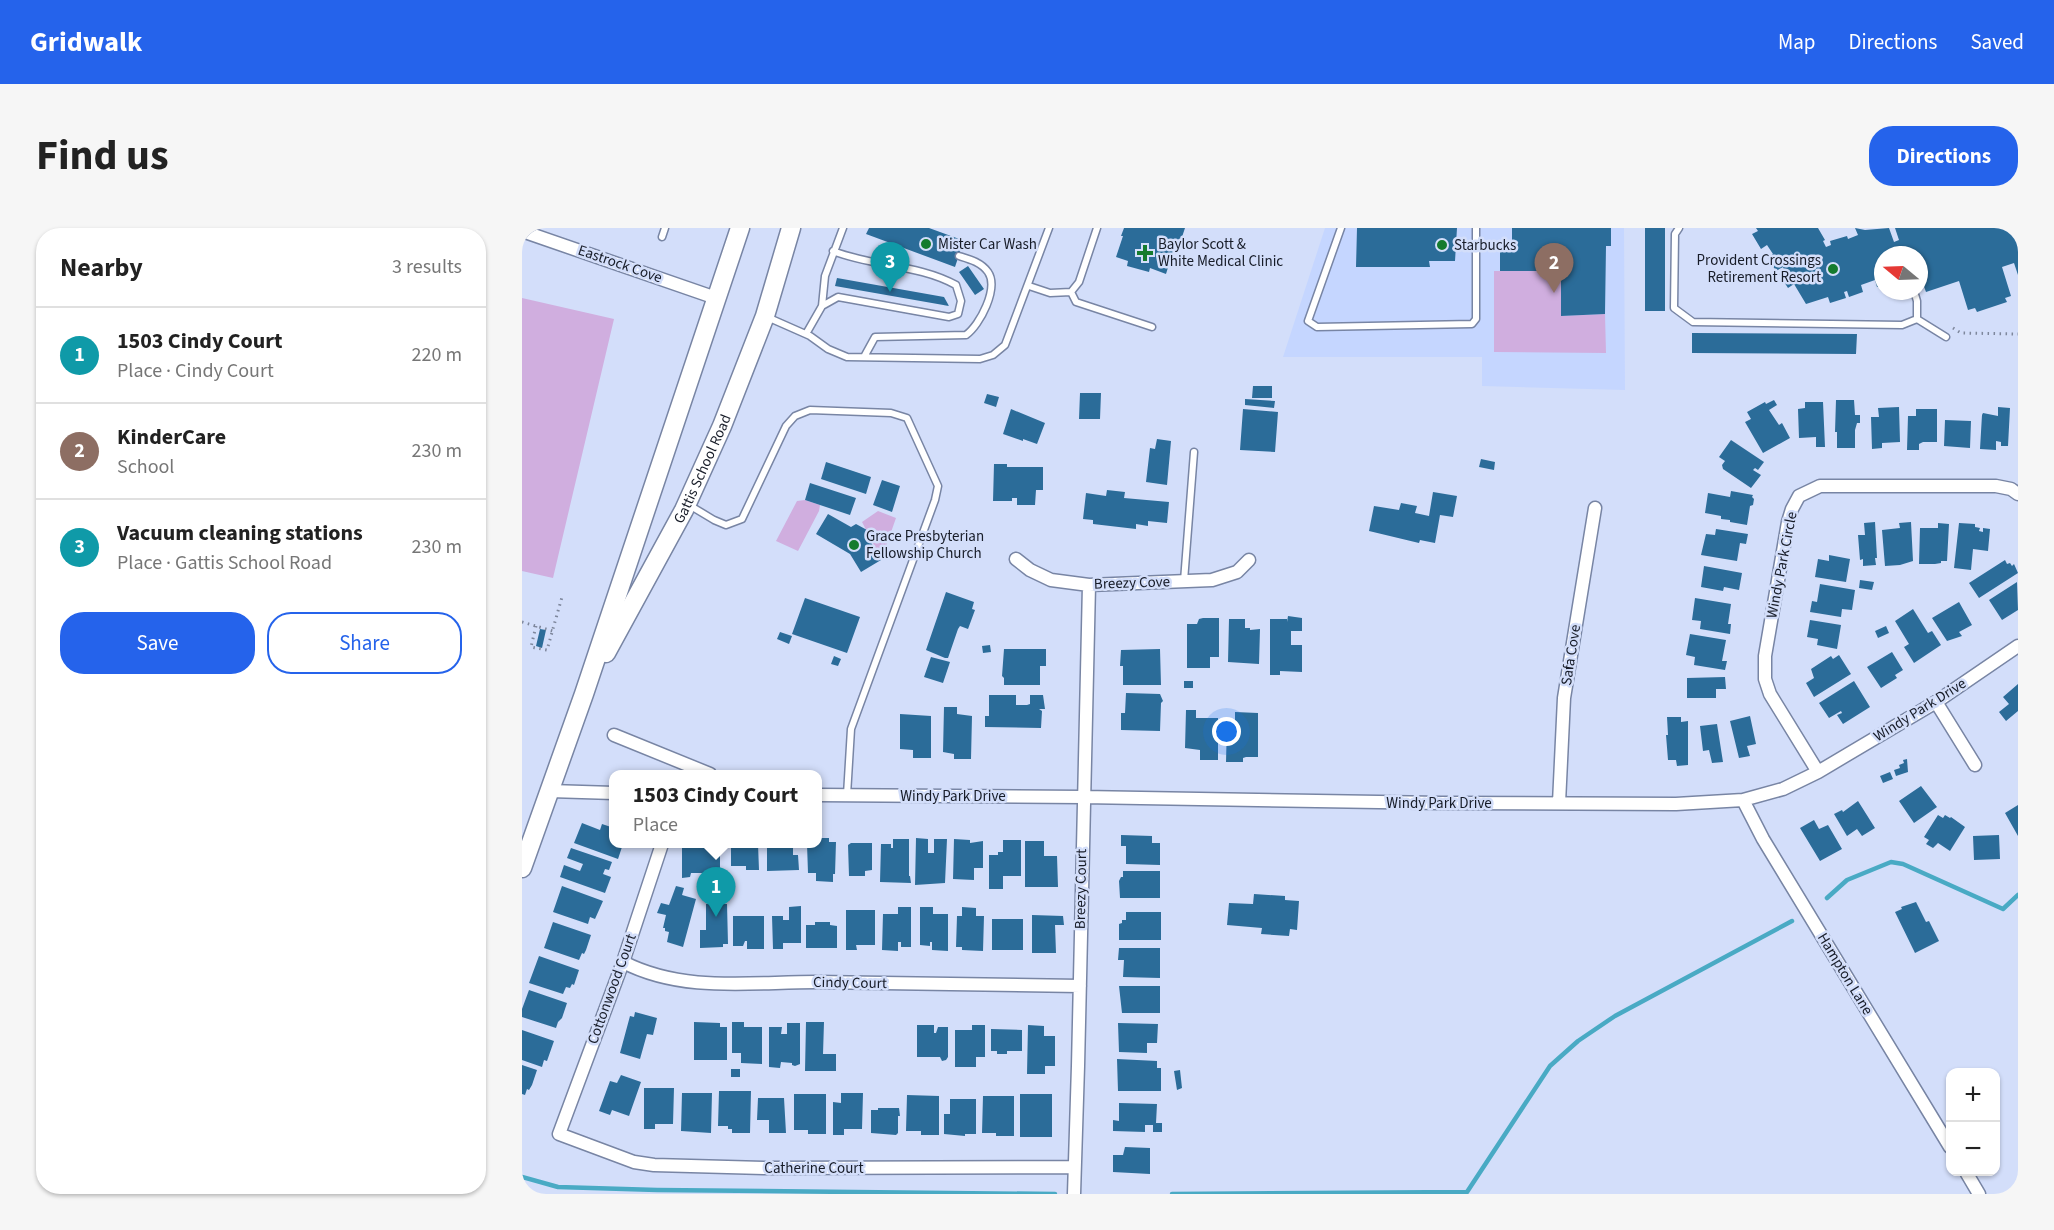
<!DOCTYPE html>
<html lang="en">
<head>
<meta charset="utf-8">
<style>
  :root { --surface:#fff; --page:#f6f6f6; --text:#222; --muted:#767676; --line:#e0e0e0; --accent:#2563eb }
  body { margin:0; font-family:"Source Sans 3",sans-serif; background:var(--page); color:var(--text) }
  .controls { position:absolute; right:18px; bottom:18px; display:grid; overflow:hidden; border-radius:12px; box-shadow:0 2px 4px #0004 }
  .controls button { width:54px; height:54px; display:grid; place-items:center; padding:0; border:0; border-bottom:2px solid var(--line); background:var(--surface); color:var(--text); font:30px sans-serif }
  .compass { position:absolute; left:1352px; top:18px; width:54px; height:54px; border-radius:50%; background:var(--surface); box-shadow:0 2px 4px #0004; rotate:289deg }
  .you { position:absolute; left:705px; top:504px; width:21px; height:21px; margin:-15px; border:4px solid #fff; border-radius:50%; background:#1a73e8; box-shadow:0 0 0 9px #1a73e833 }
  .badge { display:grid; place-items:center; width:39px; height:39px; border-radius:50%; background:var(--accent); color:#fff; font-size:20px; font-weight:700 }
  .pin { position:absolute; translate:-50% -50px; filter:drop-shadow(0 2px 3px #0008) }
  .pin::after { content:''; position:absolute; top:32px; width:21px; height:18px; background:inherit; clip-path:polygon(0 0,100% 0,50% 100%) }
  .popup { position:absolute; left:87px; top:542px; width:213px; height:78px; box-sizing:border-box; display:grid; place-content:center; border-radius:12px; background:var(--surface); filter:drop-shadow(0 2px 4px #0005); font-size:20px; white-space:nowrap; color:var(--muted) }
  .popup b { font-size:22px; color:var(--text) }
  .popup::after { content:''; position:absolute; left:50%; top:100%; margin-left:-12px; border:12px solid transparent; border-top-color:var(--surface) }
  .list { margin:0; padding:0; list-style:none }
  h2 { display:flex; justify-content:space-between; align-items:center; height:78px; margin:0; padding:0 24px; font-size:26px }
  h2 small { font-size:20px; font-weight:400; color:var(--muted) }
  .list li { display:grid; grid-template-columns:39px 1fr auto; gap:18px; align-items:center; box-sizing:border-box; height:96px; padding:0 24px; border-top:2px solid var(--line) }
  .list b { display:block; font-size:22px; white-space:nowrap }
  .list p { margin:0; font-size:20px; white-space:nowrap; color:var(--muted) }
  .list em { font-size:20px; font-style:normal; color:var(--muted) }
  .actions { display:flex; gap:12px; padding:18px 24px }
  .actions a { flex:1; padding:14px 0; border:2px solid var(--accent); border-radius:24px; text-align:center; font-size:21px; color:var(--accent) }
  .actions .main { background:var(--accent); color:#fff }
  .map { position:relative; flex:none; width:1496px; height:966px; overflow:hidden; border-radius:24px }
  header { display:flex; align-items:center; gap:36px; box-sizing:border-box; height:84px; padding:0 30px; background:var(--accent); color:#fff }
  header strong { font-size:28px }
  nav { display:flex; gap:33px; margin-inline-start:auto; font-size:21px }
  .intro { display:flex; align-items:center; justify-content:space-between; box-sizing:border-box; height:144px; padding:0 36px }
  h1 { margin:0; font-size:42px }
  .button { padding:15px 27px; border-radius:24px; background:var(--accent); color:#fff; font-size:21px; font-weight:700 }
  main { display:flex; gap:36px; padding:0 36px }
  aside { flex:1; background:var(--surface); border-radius:24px; box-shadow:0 2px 4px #0004 }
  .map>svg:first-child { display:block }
  .built { fill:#c5d6ff }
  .green { fill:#d0aedf }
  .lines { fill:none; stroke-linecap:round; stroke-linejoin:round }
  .stream { stroke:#49aac4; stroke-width:4.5 }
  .building { fill:#2b6c99 }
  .lane-casing { stroke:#7885a4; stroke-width:9 }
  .street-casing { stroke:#7885a4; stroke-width:15 }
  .secondary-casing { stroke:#7885a4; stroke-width:21 }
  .path { stroke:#7e879c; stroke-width:3; stroke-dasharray:1.5 4.5; stroke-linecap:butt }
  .lane { stroke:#fff; stroke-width:6 }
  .street { stroke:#fff; stroke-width:12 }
  .secondary { stroke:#fff; stroke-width:18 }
  .poi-dot { fill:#157b2e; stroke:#d3defa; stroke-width:2 }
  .labels { text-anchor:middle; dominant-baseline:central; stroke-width:5; stroke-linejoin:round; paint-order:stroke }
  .poi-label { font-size:15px; fill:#171c28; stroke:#d3defa; text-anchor:start }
  .street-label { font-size:15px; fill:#171c28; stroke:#d3defa }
</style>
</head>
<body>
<header>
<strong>Gridwalk</strong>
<nav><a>Map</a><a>Directions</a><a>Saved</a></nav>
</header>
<div class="intro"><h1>Find us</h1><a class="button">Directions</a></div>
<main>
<aside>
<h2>Nearby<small>3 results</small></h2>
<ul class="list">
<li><span class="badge" style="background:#0f9aa8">1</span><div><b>1503 Cindy Court</b><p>Place · Cindy Court</p></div><em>220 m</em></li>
<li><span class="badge" style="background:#8d6e63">2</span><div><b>KinderCare</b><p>School</p></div><em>230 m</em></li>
<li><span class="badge" style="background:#0f9aa8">3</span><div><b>Vacuum cleaning stations</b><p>Place · Gattis School Road</p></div><em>230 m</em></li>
</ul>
<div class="actions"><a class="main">Save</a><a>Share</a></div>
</aside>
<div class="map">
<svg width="1496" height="966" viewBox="0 0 1496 966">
  <rect width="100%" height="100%" fill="#d3defa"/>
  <path class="built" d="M803 0H1102L1103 162 960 158V129H761Z"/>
  <path class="green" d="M972 43H1039V88L1083 86 1084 125 972 124Z
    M0 70 92 91 31 350 0 343Z
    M283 272 298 277 297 283 276 323 254 313 275 273Z
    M356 283 374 290 361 327 358 329 340 294Z"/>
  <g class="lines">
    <path class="stream" d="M1305 670 1325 652 1369 634 1381 636 1481 681 1496 667
      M0 949 36 959 135 962 533 966
      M650 966 945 964 1028 838 1056 813 1093 788 1270 693"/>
  </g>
  <path class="building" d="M347 0H407L440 12 437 20 439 21 433 39 344 6Z
    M602 0H663L656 21 652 20 644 46 628 40 627 44 605 38 606 33 594 29 601 8H599Z
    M835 0H935L933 33H907L908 39H834Z
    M990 0H1089V18H1084L1083 86 1039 88V43H978V21L990 22Z
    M1123 0H1143V83H1123Z
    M1234 0H1296L1303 12 1301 13 1304 19 1309 17 1308 13 1325 8 1326 11 1336 7 1333 0 1343 2 1367 0 1372 14 1377 12 1373 0H1496V47L1492 35 1480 39 1489 68 1483 70 1485 74 1455 84 1453 80 1446 82 1437 53 1404 64 1397 45V27H1383V25L1361 27V57L1355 59 1353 52 1339 57 1341 64 1327 69 1325 63 1322 64 1324 70 1308 75 1306 69 1284 76 1272 56 1266 60 1257 46 1262 42 1261 39 1254 43 1246 30 1251 26 1245 17 1239 21 1230 6 1236 3Z
    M446 38 462 61 453 67 437 44Z
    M315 50 422 69 427 78 313 58Z
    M1170 105 1335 106 1334 126 1170 125Z
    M731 158H750V170H730Z
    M558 165H579L578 191H557Z
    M465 166 477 169 474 179 462 175Z
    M723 171 753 173 752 180 723 177Z
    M1252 172 1255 177 1247 182 1257 197 1260 195 1268 210 1241 225 1223 194 1229 191 1225 184 1243 174 1244 176Z
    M1314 172H1332L1333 187H1338V195H1335L1333 202V220H1315V204H1313Z
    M1283 174H1301L1303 219H1294V209L1277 210 1276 181 1283 180Z
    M1377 179 1378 214 1360 215V220L1350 221 1349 189H1357L1356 180Z
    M1476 179 1488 180 1486 218H1479V214L1474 213V222L1458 221 1460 187 1461 185 1476 188Z
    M489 181 523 195 515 216 501 211V213L481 206Z
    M721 181 756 184 753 224 718 222Z
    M1394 181H1415V214H1401L1397 216V222H1385L1386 188H1394Z
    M1423 192 1449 193 1448 220 1422 218Z
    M635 211 649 213 645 257 624 254 628 220 633 221Z
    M1209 212 1242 234 1236 242 1233 240 1231 242 1239 247 1229 260 1201 241 1200 237 1203 233 1197 229Z
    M959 231 973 234 972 242 957 239Z
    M304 234 349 249 344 266 299 251Z
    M472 236H485V239H521V262H514L513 277H495V270H490V273H471Z
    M360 252 378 258 370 284 351 277Z
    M288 255 334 270 328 287 283 272Z
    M585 262 603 264 602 270 647 274 645 295 626 293V298L614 296V301L571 296V292L561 291 564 265 584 268Z
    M1209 263 1231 267 1230 269 1232 271 1231 277 1228 278 1225 297 1208 294V292L1199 291V288L1183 285 1186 265 1208 269Z
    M911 264 935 268 931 289 918 287 913 315 898 312 897 315 847 303 852 278 877 282 879 275 895 278 893 285 907 288Z
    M306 286 329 299 334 296 345 302 346 309 359 332 339 344 328 326 294 306Z
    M1353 294 1355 330H1353L1354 337 1341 338V331L1338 332 1336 307H1343L1342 295Z
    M1389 294 1391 333 1378 337 1363 338 1360 302 1378 300 1377 295Z
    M1416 295 1427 296 1425 333H1419V335L1413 336H1397L1398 300H1416Z
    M1437 295 1453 296V299L1458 300 1457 303 1461 304V300L1468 301 1466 323 1451 321 1449 342 1432 340Z
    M1194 301 1226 306 1224 316 1218 315 1215 333 1179 327 1184 306 1193 307Z
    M1307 327 1328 331 1324 354 1293 349 1296 331 1307 333Z
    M1483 332 1485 336 1488 335 1490 338 1492 336 1496 345 1457 370 1447 355Z
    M1182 338 1220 345 1217 362 1202 359 1201 363 1179 359Z
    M1338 352 1352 354 1350 362 1337 360Z
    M1495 354 1496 382 1480 392 1467 372Z
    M1298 356 1333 362 1330 382 1320 381 1319 389 1288 384 1290 373 1295 374Z
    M424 364 452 374 450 381 453 382 446 401 438 398 436 401 426 430H423L404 422Z
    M283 370 338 389 325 425 270 406Z
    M1173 370 1209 376 1206 396H1209L1208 406 1178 401 1179 393 1170 392Z
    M1437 374 1450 397 1437 404 1440 408 1425 413 1410 390Z
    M1391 381 1406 405 1410 403 1419 417 1392 435 1382 419 1387 416 1373 393Z
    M766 388 780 390V403H769V417H780V444L758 443V447H748V391H765V394Z
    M681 390H697V429H688V440H665V396H675L677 391Z
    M707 391H723V400H728V402L738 401 737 436 706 434Z
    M1288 392 1319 397 1315 421 1295 417 1296 411 1285 409Z
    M1364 398 1367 405 1356 410 1353 403Z
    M18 401 24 402 20 420 14 418Z
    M258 404 270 408 267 416 255 411Z
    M1168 406 1204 412 1200 433H1205L1203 442 1172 437 1173 429 1164 427Z
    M468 417 469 424 461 425 460 418Z
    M482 421H524V438H518V457H482V450L480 448Z
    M638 421 639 457H601V438H598L599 422Z
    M1370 424 1381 442 1373 447 1375 450 1359 460 1345 439Z
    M1317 427 1329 446 1292 469 1284 455 1292 450 1289 441 1309 428 1311 431Z
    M312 428 319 431 316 438 309 436Z
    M409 429 428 434 421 455 402 449Z
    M1203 449 1204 461H1194V470H1165V450Z
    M662 453H671V460H662Z
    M1332 453 1348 479 1321 496 1315 487 1320 485 1319 483 1307 490 1297 475Z
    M1496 456V483L1484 493 1477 484 1487 476 1481 469Z
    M604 465 638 466 641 473 639 475 638 503 599 502V485H603Z
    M467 467H494V477H505L508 476V467H521L523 481H517L520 483 519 500 463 499V488H467Z
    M422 479H435V486L450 488 449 531H432V526L421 524Z
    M664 482H674V490H696V532H678V522L663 520Z
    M713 484 736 485V529H724L721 530V534H704L705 495H713Z
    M378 486 409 488V530H391V522L378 521Z
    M1228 488 1234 516 1225 518 1228 528 1217 530 1208 493Z
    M1145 489H1159V494L1166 493V537L1155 538 1154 532H1146L1144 507H1146Z
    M1195 496 1201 534 1190 535 1187 522 1181 523 1178 498Z
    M1385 531 1386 544 1374 548 1372 542 1378 540 1377 537 1382 535 1381 532Z
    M1368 544 1371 551 1361 555 1358 548Z
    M1399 558 1415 579 1392 595 1377 573Z
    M1336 573 1353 600 1340 608 1335 601 1325 608 1312 586 1320 582 1321 584Z
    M1496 577V608L1483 585Z
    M1416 587 1421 590 1423 587 1428 590 1429 589 1443 599 1428 623 1416 615 1411 620 1404 616 1407 612 1402 609Z
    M1292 592 1297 601 1306 597 1320 621 1298 633 1278 600Z
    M60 595 78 602 80 596 92 600V616H101L96 631 52 615Z
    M599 607 630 608V615H638V637L604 636V618H599Z
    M1477 607 1478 631 1452 632 1451 608Z
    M296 610H307V614H314L313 646H311V654L294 653V645H286L285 616H296Z
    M394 610 406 611V625H412V611H425L423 655 393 657Z
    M371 611H387V648H388L389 655 358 654 359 616H369V620H371Z
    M432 611 448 612V615L461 613V640H452V652L431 651Z
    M481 612H499V648H481V661H467V627H476V624H481Z
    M503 613H522V628H535L536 659H503Z
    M329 615H350V642L343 643V648H327L326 617Z
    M209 616H236L237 642H224V638H209Z
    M245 616H271V627H276L277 642 245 643Z
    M198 617V645H169L168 649 160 650V620L166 619V618Z
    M49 620 90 634 87 642 83 641 81 646 89 649 83 665 38 649 42 637 58 643 61 636 45 630Z
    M601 643H638V670H598L597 653 599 649H601Z
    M40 658 81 673 73 691 68 689 66 696 31 684Z
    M154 658 162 660 160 667 174 671 161 719 145 714 147 704 143 703V700H141L144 687 135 685 139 675 147 677Z
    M732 666 763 668V672L777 673 775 702 768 701 767 708 739 706 740 700 705 697 707 675 731 676Z
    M1394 674 1404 694 1407 693 1417 713 1393 725 1373 684 1380 681 1379 679Z
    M184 676H205L206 716H201V719L178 720V702H184Z
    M279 678V715H261V721H251L250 688H261V692H267V679Z
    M376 679H389V719H379V714H376V723L360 722 361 686H376Z
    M398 679H411V686H426V723L410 722V714H408V718L398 717Z
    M440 679 454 680V688H462L461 723 440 722V719H434L435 688H440Z
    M324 682H353V717H334L335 722H324Z
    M604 684H639V712H597V696L600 695V692H604Z
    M510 687 541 688 542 697H533L534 725H510Z
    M211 688H242V721H225V713H223L221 718H211Z
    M470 691H501V722H470Z
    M31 694 69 707 64 722 62 726 60 725 57 732 22 720Z
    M293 694H308V697L315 698V720H284V697H293Z
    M597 720H638V750L601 749 602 732H596Z
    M17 728 57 742 52 757 50 756 48 760 44 759 41 766 7 755Z
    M597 758H638V785H600Z
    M7 762 45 775 40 790 36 794 34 800 0 789V781Z
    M113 784 135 790 131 807 125 806 118 831 98 825 108 788 112 789Z
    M172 794 198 795V799H205V832H172Z
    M210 794H222V799H240V836L219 835V825H210Z
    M284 794H302L301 826H314V843H283Z
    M265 795H278V836L273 838 270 837V835L259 834 258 840 247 839V799H260L259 806H265Z
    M596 795 636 796 635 815H625V825L597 824Z
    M395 797H412V805H414L416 799H426V829L424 832 420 833 418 829H395Z
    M450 797H463V829H454V839H433V802H450Z
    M506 797 522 798V808H533V838H523V846H505Z
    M469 801 500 802V823H485V826H475V823H469Z
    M0 802 32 813 25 833 22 832 20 839 0 832Z
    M595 831 635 833V840H639V863H596Z
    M0 837 15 842 10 857 7 862 5 861 3 867 0 866Z
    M209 841H218V849H209Z
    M658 842 660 860 655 862 652 843Z
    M99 847 119 854 107 888 90 882 88 887 77 883 88 853 95 855Z
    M122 860H152L151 896H133V901H122Z
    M197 863H229L228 905H210V901H206V898H196Z
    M160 865H190L189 905 159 903Z
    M319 865H341L340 901H322V907H311V874L319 875Z
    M272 866H304V906H286V902H272Z
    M498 866H530V909H498Z
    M385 867 417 868V907H399V903H384Z
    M461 868H492V908H474V905H460Z
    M236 870H262L264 905H247V892H235Z
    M428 871H454V906H443V908L422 906V886H428Z
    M597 875 635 876 634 895H640V904H631V897H623V904L591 903V892L597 893Z
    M356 880H377L378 888H376V905L374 907 349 905V882H356Z
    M603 919 628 920V946L591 944V927H601Z"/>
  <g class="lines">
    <g class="lane-casing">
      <path id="lane" d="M819 0 786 93 795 99 950 96 954 91V0
        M1157 0 1153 6 1152 80 1171 94 1380 97 1395 91V73L1392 63
        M140 9 143 0
        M507 58 528 65 549 64 557 54 575 0
        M549 64 554 74 630 99
        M300 78 316 69 427 89 436 86 439 73 434 57C396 36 351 39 311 23
        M245 89 288 108 306 121 325 129 458 131 471 127 483 117 527 0
        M1395 91 1424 109
        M284 106 300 78 303 48 321 0
        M342 129 353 109 444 107C458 97 477 60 466 44 459 34 447 31 437 28
        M167 277 192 292 204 297 220 291 264 198 273 188 288 182 369 185 385 190 416 258 413 272 329 501 325 567
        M662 353 672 224"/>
    </g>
    <g class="street-casing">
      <path id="street" d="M0 3 194 70
        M494 331 508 342 529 352 567 357 690 352 715 344 727 332
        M1414 474 1453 537
        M92 507 188 546
        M1296 544 1248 466 1243 451V428L1266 294 1270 281 1277 268 1298 258H1474L1489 261 1496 266
        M28 563 92 565
        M296 567 561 569 919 575 1154 576 1221 572 1261 561 1296 544 1414 474 1496 418
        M1221 572 1241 611 1428 919
        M1037 575 1042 470 1073 280
        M140 616 101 734 37 906 112 934 132 937 243 940 552 939
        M101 734C161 765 229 754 294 754 382 756 470 757 558 758
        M1444 944 1457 966
        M552 966 556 838 567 357"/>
    </g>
    <g class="secondary-casing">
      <g id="secondary">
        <path id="s1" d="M84 425 162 282 200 198 243 88 269 0"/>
        <path d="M0 640 62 466 218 0"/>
      </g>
    </g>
    <path class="path" d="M1431 100 1439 105 1496 106
      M0 394 31 403
      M14 398 9 419 25 422 40 369"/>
    <use href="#lane" class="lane"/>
    <use href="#street" class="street"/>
    <use href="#secondary" class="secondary"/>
  </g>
  <g class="poi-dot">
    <circle cx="404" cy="16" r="6"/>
    <circle cx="920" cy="17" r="6"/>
    <path d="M620 16h6v6h6v6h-6v6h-6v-6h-6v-6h6z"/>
    <circle cx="1311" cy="41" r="6"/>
    <circle cx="332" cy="317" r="6"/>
  </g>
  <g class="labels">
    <g class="poi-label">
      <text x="416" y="16">Mister Car Wash</text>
      <text x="636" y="16">Baylor Scott &amp;<tspan x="636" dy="17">White Medical Clinic</tspan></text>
      <text x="932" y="17">Starbucks</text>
      <text x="1299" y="32" text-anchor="end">Provident Crossings<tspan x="1299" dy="17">Retirement Resort</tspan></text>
      <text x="344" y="308">Grace Presbyterian<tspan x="344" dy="17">Fellowship Church</tspan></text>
    </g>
    <g class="street-label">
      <text transform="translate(98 36) rotate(19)">Eastrock Cove</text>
      <text stroke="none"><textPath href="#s1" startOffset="208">Gattis School Road</textPath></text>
      <text transform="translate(1260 337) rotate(-79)">Windy Park Circle</text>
      <text transform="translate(610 355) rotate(-2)">Breezy Cove</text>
      <text transform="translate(1049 427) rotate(-81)">Safa Cove</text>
      <text transform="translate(1398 482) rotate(-32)">Windy Park Drive</text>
      <text x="431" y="568">Windy Park Drive</text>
      <text x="917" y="575">Windy Park Drive</text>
      <text transform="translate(559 661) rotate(-89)">Breezy Court</text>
      <text transform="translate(1323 746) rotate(59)">Hampton Lane</text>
      <text transform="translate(328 755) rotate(1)">Cindy Court</text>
      <text transform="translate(90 761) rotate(-70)">Cottonwood Court</text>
      <text x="292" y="940">Catherine Court</text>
    </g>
  </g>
</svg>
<div class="controls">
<button>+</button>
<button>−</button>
</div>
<svg class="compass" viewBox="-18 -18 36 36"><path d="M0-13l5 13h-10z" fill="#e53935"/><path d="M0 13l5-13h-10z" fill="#767676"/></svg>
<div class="you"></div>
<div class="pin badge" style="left:194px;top:689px;background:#0f9aa8">1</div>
<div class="popup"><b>1503 Cindy Court</b>Place</div>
<div class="pin badge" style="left:1032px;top:65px;background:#8d6e63">2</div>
<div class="pin badge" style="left:368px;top:64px;background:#0f9aa8">3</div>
</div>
</main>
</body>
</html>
